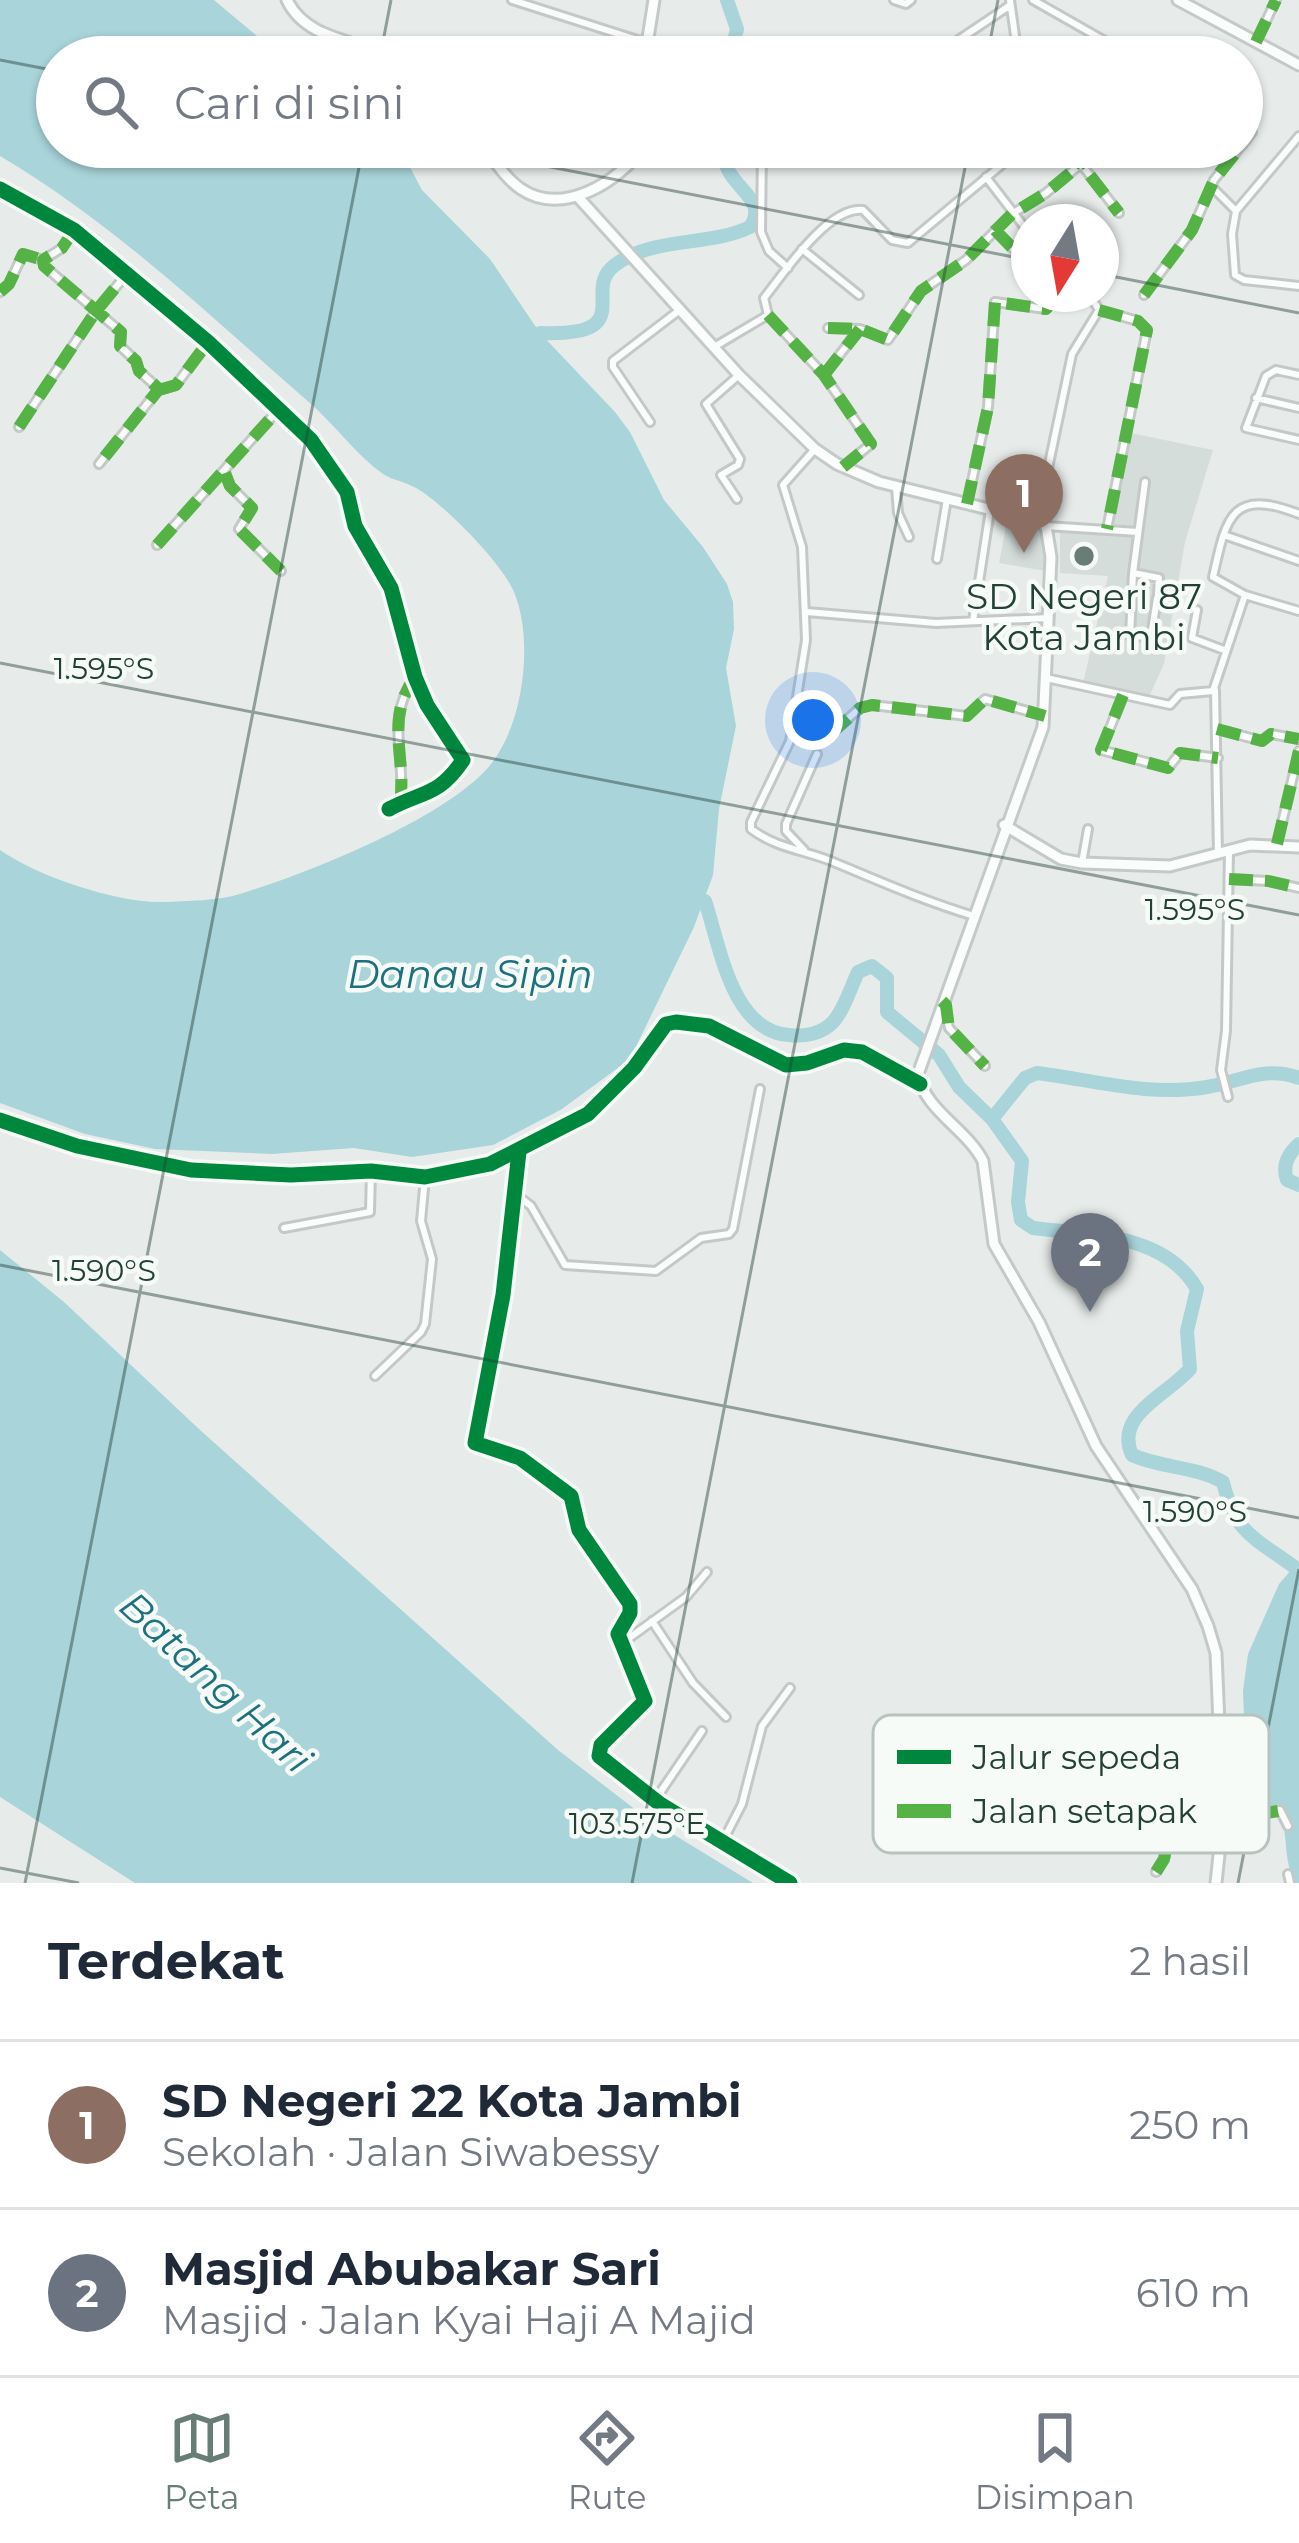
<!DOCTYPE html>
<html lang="id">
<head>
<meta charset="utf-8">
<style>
  :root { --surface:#fff; --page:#f6f6f7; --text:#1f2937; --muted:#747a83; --line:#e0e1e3; --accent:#687d76 }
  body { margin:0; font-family:Montserrat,sans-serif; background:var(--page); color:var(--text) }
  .compass { position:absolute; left:1011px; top:204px; width:108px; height:108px; border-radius:50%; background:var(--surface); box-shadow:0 3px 9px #0004; rotate:191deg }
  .you { position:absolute; left:813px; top:720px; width:42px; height:42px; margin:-30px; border:9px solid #fff; border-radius:50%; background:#1a73e8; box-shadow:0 0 0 18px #1a73e833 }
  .badge { display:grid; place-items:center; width:78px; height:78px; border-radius:50%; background:var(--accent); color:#fff; font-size:39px; font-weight:700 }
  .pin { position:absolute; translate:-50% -99px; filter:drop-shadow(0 3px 6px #0008) }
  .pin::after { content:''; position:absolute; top:63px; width:42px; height:36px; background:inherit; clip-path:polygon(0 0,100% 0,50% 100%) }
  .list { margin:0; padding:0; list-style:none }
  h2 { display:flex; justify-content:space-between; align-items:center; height:156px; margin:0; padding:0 48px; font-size:51px }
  h2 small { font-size:39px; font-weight:400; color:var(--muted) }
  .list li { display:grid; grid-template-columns:78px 1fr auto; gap:36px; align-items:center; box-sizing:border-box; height:168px; padding:0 48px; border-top:3px solid var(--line) }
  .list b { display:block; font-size:45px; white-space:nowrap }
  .list p { margin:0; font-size:39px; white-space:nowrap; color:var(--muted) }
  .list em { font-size:39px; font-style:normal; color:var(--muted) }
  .icon { flex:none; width:66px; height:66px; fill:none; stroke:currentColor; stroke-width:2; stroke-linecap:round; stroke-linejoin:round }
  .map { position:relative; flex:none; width:1299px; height:1883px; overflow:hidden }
  .search { position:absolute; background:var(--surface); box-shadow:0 3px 9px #0004; left:36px; right:36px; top:36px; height:132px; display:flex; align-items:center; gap:30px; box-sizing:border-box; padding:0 42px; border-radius:66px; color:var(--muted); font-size:45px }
  .sheet { height:492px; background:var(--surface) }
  nav { display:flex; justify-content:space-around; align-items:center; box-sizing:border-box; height:168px; border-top:3px solid var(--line); background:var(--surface); font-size:33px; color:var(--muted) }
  nav a { display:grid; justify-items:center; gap:6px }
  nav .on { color:var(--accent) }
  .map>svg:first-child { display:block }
  .built { fill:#d5ddda }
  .water { fill:#a9d4da }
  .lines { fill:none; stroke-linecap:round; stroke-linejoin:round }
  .river { stroke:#a9d4da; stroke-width:14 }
  .street-casing { stroke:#c4c9c7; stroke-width:12 }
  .secondary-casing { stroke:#c3cac7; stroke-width:15 }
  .street { stroke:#fbfcfc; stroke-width:6 }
  .secondary { stroke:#fbfcfc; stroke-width:9 }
  .quiet { stroke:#55b346; stroke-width:12; stroke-dasharray:24 12; stroke-linecap:butt }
  .cycleway-casing { stroke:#f6fbf8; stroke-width:22 }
  .cycleway { stroke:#00873e; stroke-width:15 }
  .ticks { fill:none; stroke:#244138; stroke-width:3; stroke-opacity:0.45 }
  .poi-dot { fill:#687d76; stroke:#f6fbf8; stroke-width:4.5 }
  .labels { text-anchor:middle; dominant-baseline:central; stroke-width:9; stroke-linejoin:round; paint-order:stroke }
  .poi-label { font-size:36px; fill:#244138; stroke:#f6fbf8 }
  .water-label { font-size:39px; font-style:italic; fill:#1d707e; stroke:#f6fbf8 }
  .key { fill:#f6fbf8; stroke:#b7c3be; stroke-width:3 }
  .key-label { font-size:33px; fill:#244138 }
  .ticks-label { font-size:30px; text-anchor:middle; fill:#244138; stroke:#f6fbf8; stroke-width:9; stroke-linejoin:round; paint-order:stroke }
</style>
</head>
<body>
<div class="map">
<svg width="1299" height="1883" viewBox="0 0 1299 1883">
  <rect width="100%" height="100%" fill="#e7ecea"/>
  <path class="built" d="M1131 433 1213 450 1185 542 1164 664 1149 697 1083 683 1108 576 1060 573V528L1111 532Z
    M1007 521 1040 527 1047 543 1046 571 999 563Z"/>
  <path class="water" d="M0 0H214L282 57H57V147H394L403 154 422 190 490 259 540 333 615 412 630 432 664 500 703 547 727 584 733 602 734 629 726 668 736 726 719 809 713 875 694 927 630 1059 562 1109 493 1145 412 1157 354 1148 272 1154 155 1149 85 1134 0 1103V850C37 876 116 903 162 902 187 901 219 901 243 893 311 872 435 822 484 772 523 733 535 642 514 592 502 563 443 503 416 488 406 482 392 480 383 474 356 455 335 425 311 404 211 317 115 224 0 156Z
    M0 1250 64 1302 200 1430 558 1750 645 1817 753 1883H135L0 1797Z
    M1299 1561V1883H1294C1277 1838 1299 1822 1254 1794L1246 1776 1243 1691 1248 1654 1279 1584Z"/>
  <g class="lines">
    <path class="river" d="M727 0 737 29 730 57
      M540 333C641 337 580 290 615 265 653 236 709 247 750 227 772 196 719 186 724 147
      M705 901C720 945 731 1031 789 1035 804 1037 822 1034 833 1022 844 1010 851 987 858 972L872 966 887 978V1012L939 1055 959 1087 992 1119 1022 1161 1018 1202 1021 1220 1033 1228C1090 1235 1165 1233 1197 1289L1187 1331 1190 1369C1166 1396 1114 1415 1132 1455 1161 1468 1195 1466 1223 1482 1235 1533 1253 1537 1293 1566
      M992 1119 1025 1078 1037 1073C1094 1080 1149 1097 1207 1087 1240 1082 1265 1065 1299 1078
      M1299 1144C1288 1154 1282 1166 1287 1180L1299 1185"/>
    <g class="street-casing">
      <path id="street" d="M512 0 647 43
        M894 0 906 4 911 0
        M1010 0 1018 57
        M1033 0 1133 57
        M1256 42 1276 0
        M933 57 1009 6
        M1242 145 1252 132
        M762 147 761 232 769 251 788 268
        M1068 147 1119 213
        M1143 147 1145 149
        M986 177 1029 233
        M1212 187 1236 211 1232 234 1235 275 1244 280 1299 286
        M0 189 74 230 208 342 311 440 347 492 355 526 391 588 415 677 427 705 463 760C439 796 423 791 389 809
        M1236 211 1299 136
        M74 230 62 248 43 260 44 266 121 332 120 346 136 361 139 371 159 389 99 464
        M995 230 1027 263
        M802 249 859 295
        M0 292 9 284 23 254 43 260
        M1144 295 1192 230 1214 180 1240 147
        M1099 310 1138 321 1147 330 1107 529
        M768 315 824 375 871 444 844 466
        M828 328 860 329 888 340 921 291 966 260 1012 214 1046 193 1082 163
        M714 347 768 315 764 298C784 273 828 206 863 210L892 240 908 243 1023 147
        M824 375 858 331
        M1299 375 1276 370 1266 376 1246 428 1299 440
        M159 390 176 385 208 342
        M1256 398 1299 408
        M650 422 613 367V361L681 309
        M19 427 96 311 125 276
        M815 449 783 485 802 547 806 640 790 741 751 822V829C776 848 803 850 831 861 879 881 924 901 974 916
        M225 473 230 486 252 508 239 529 281 571
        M896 487 898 513 909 537
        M737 499 721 475 738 465 740 459 706 404 739 375
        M967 504 988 407 995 302 1046 309 1060 294
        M1299 514C1231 487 1226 518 1213 577L1245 595 1299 611
        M1037 521 1072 354 1099 310 1089 294
        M1046 526 1138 532
        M1224 535 1299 561
        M157 545 278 410
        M937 559 947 499
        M1133 573 1145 482
        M1157 598 1151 637 1130 636 1133 573 1159 578 1158 594
        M1197 610 1192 638 1224 650
        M807 612 936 623 1048 618
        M973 621 990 510
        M1046 678 1170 705 1180 694 1213 691 1245 595
        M1215 690 1218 854
        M1123 696 1101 750 1168 768 1180 753 1218 758
        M793 725 835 730 860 708 872 705 967 716 985 699 1045 716
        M1217 729 1262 741 1271 734 1299 739
        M400 803C407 758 384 719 415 677
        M1277 844 1299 751
        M804 850 786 831V824L817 754
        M1082 863 1088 829
        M1229 879 1268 881 1299 888
        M944 1003 949 1028 985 1066
        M1228 1097 1221 1070 1226 1031 1229 851
        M0 1120 77 1146 191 1170 291 1175 371 1171 425 1177 490 1164 588 1114 634 1068 666 1024 676 1022 709 1026 786 1065 807 1063 844 1050 862 1052 920 1084
        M519 1152 503 1295 475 1443 520 1458 571 1496 579 1530 630 1604V1613L618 1634 645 1701 601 1745 599 1756 660 1804 790 1883
        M514 1193 531 1206 565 1265 656 1271 701 1238 729 1234 733 1229 760 1089
        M284 1228 370 1212 371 1171
        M375 1376 421 1332 425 1324 432 1259 421 1221 425 1177
        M652 1621 693 1683 726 1717
        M621 1644 686 1597 707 1572
        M655 1800 702 1731
        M723 1841 742 1804 762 1726 790 1688
        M1156 1872 1164 1859 1173 1817H1244L1280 1810 1288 1826
        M1288 1874 1290 1883"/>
    </g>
    <g class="secondary-casing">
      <path id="secondary" d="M287 0C306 40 356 40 392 57
        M1178 0 1299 65
        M645 57 654 0
        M484 147C495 161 506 179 521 189 562 217 619 182 643 147
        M578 197 739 375 815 449 837 464 879 482 1037 521 1046 526 1051 557 1043 727 918 1074C925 1111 966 1128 983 1161L994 1244 1039 1322 1096 1446 1192 1589 1208 1626 1216 1653 1223 1817 1216 1883
        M1004 825 1061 859 1082 863 1170 866 1250 845 1299 847"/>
    </g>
    <use href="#street" class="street"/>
    <use href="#secondary" class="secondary"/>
    <path class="quiet" d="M1256 42 1276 0
      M1068 147 1119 213
      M1143 147 1145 149
      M74 230 62 248 43 260 44 266 121 332 120 346 136 361 139 371 159 389 99 464
      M995 230 1027 263
      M0 292 9 284 23 254 43 260
      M1144 295 1192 230 1214 180 1240 147
      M1099 310 1138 321 1147 330 1107 529
      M768 315 824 375 871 444 843 467
      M828 328 860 329 888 340 921 291 966 260 1012 214 1046 193 1082 163
      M824 375 860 329
      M159 390 176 385 208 342
      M19 427 96 311 125 276
      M225 473 230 486 252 508 239 529 281 571
      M967 504 988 407 995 302 1046 309 1060 294
      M157 545 278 410
      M1123 695 1101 750 1168 768 1180 753 1218 758
      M793 725 835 730 860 708 872 705 967 716 985 699 1045 716
      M1217 729 1262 741 1271 734 1299 739
      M400 803C407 758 384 719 415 677
      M1277 844 1299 751
      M1229 879 1268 881 1299 888
      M942 1001 946 1005 949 1028 985 1066
      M1156 1872 1164 1859 1173 1817H1244L1278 1811"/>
    <g class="cycleway-casing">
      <path id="cycleway" d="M0 189 74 230 208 342 311 440 347 492 355 526 391 588 415 677 427 705 463 760C439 796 423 791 389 809
        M0 1120 77 1146 191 1170 291 1175 371 1171 425 1177 490 1164 588 1114 634 1068 666 1024 676 1022 709 1026 786 1065 807 1063 844 1050 862 1052 920 1084
        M519 1152 503 1295 475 1443 520 1458 571 1496 579 1530 630 1604V1613L618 1634 645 1701 601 1745 599 1756 660 1804 790 1883"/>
    </g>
    <use href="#cycleway" class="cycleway"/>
  </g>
  <path class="ticks" d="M380 57 391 0M987 57 998 0M0 60 57 71M447 147 1029 260M1101 274 1299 313M0 663 1299 915M0 1265 1299 1518M0 1868 79 1883M25 1883 363 147M632 1883 969 147M1238 1883 1299 1569"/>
  <circle class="poi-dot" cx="1084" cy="556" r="12"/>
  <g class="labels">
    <g class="poi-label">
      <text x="1084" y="596">SD Negeri 87<tspan x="1084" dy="41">Kota Jambi</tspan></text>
    </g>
    <g class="water-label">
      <text x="470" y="974">Danau Sipin</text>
      <text transform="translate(216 1682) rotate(43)">Batang Hari</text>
    </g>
  </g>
  <rect x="873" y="1715" width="396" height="138" rx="18" class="key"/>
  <rect x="897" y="1750" width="54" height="14" fill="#00873e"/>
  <rect x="897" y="1804" width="54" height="14" fill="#55b346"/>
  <g class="key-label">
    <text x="972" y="1769">Jalur sepeda</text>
    <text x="972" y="1823">Jalan setapak</text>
  </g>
  <g class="ticks-label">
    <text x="104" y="679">1.595°S</text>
    <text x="1195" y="920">1.595°S</text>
    <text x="104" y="1281">1.590°S</text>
    <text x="1195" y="1522">1.590°S</text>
    <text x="637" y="1834">103.575°E</text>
  </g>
</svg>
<svg class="compass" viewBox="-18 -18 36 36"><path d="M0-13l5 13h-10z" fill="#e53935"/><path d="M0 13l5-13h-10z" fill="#747a83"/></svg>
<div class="you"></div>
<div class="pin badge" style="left:1024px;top:553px;background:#8d6e63">1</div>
<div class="pin badge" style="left:1090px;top:1312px;background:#6b7280">2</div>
<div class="search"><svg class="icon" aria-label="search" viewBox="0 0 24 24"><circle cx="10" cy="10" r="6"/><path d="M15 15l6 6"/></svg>Cari di sini</div>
</div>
<section class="sheet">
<h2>Terdekat<small>2 hasil</small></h2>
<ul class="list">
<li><span class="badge" style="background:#8d6e63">1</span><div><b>SD Negeri 22 Kota Jambi</b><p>Sekolah · Jalan Siwabessy</p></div><em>250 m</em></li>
<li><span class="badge" style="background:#6b7280">2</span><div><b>Masjid Abubakar Sari</b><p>Masjid · Jalan Kyai Haji A Majid</p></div><em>610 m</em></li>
</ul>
</section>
<nav>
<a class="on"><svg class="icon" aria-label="map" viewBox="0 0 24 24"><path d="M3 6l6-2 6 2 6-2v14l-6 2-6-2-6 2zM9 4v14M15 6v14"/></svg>Peta</a>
<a><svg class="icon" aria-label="directions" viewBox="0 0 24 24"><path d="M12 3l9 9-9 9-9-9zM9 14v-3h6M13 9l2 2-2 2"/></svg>Rute</a>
<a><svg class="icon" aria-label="saved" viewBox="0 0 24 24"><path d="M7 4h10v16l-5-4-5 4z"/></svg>Disimpan</a>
</nav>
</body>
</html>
